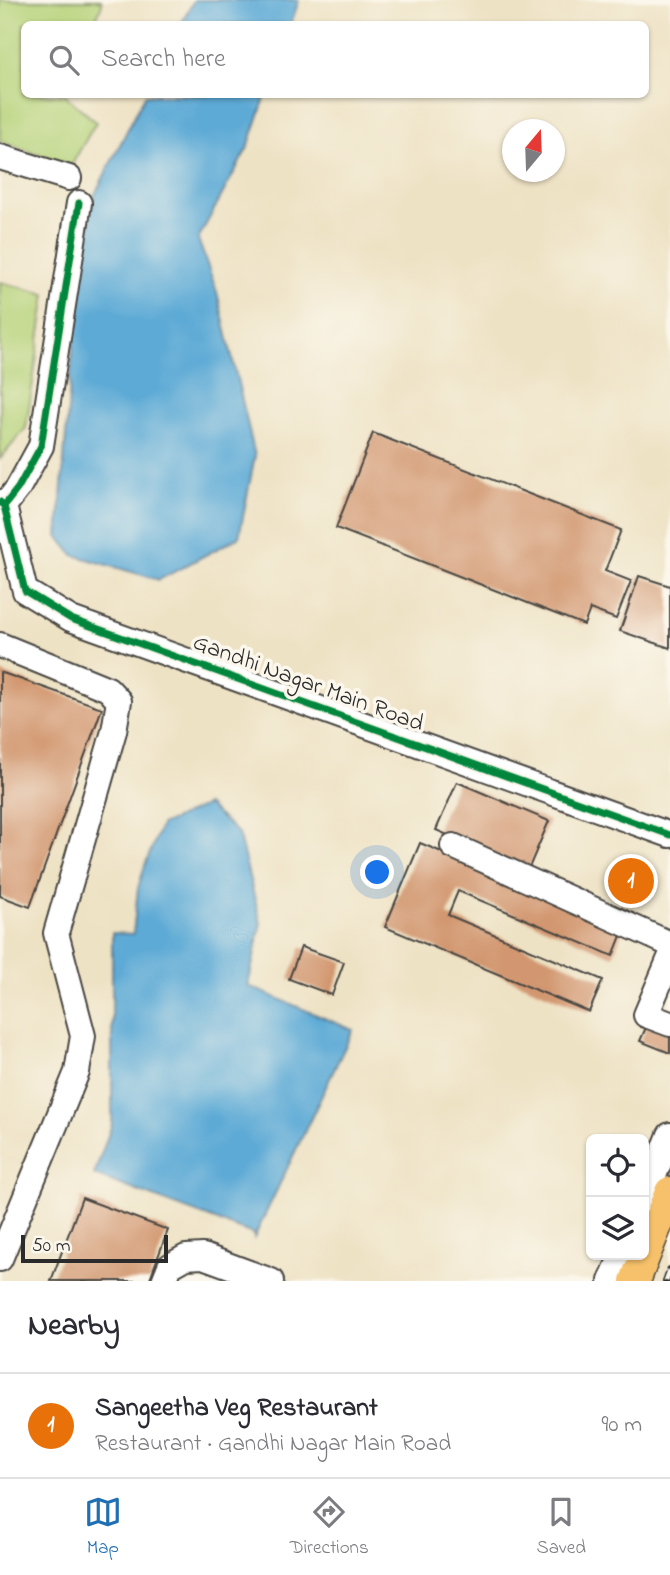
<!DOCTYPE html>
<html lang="en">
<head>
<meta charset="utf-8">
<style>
  :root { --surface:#fff; --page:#f7f7f7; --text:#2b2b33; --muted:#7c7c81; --line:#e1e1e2; --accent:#1f6fb2 }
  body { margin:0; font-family:"Indie Flower",sans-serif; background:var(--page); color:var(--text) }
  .controls { position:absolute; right:21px; bottom:21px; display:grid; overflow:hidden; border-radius:10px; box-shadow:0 2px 5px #0004 }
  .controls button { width:63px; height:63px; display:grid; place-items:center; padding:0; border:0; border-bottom:2px solid var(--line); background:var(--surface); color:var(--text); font:35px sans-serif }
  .compass { position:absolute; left:502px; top:119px; width:63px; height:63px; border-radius:50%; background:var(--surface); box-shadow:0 2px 5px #0004; rotate:19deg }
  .scale { position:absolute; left:21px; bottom:18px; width:147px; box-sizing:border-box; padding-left:7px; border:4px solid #2b2b2b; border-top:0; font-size:19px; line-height:24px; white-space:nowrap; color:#2b2b2b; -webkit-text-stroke:5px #fbf7ec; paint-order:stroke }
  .you { position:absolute; left:378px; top:873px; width:24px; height:24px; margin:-18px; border:5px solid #fff; border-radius:50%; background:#1a73e8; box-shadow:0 0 0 10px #1a73e833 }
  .badge { display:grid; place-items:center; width:46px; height:46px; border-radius:50%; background:var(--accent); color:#fff; font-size:23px; font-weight:700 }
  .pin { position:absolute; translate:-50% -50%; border:4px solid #fff; box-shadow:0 2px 7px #0006 }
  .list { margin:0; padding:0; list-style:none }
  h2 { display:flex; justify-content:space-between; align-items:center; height:91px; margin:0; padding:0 28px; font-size:30px }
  h2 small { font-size:23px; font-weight:400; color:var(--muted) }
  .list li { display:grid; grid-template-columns:46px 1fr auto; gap:21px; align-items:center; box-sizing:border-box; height:105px; padding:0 28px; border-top:2px solid var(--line) }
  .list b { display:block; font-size:26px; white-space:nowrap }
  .list p { margin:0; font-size:23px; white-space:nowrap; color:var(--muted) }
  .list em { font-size:23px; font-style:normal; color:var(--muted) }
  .icon { flex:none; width:38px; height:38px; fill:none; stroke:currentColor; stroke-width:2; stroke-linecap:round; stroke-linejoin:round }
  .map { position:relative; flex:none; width:670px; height:1281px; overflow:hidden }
  .search { position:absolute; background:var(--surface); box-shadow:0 2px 5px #0004; left:21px; right:21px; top:21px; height:77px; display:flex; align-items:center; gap:18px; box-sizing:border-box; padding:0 24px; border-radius:10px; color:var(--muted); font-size:26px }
  .sheet { height:196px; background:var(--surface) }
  nav { display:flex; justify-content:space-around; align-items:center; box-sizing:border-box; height:98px; border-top:2px solid var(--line); background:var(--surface); font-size:19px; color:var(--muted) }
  nav a { display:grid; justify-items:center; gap:4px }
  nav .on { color:var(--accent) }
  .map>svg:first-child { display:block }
  .green { fill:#b6d278; stroke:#707e52; stroke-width:2 }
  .water { fill:#5daad6; stroke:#446a80; stroke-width:2 }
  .building { fill:#d29770 }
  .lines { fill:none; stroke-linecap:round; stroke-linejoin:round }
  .minor-casing { stroke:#484642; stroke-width:28 }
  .major-casing { stroke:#484642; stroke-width:33 }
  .minor { stroke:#fff; stroke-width:24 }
  .major { stroke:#f6c16b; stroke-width:30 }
  .rail-casing { stroke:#2b2b2b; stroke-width:8 }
  .rail { stroke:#fbf7ec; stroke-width:5; stroke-dasharray:16; stroke-linecap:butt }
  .cycleway-casing { stroke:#fbf7ec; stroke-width:11 }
  .cycleway { stroke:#00873e; stroke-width:7 }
  .labels { text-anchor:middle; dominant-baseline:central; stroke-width:7; stroke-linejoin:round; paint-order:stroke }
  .street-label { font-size:24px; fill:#2b2b2b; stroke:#fbf7ec }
</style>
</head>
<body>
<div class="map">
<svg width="670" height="1281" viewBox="0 0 670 1281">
  <rect width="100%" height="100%" fill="#fbf7ec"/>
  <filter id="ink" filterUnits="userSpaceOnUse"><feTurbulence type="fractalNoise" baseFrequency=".0143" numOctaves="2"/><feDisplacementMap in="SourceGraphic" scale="14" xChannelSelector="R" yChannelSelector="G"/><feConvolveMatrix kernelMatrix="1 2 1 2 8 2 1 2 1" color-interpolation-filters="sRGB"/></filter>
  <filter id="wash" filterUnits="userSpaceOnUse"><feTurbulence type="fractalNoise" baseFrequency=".00686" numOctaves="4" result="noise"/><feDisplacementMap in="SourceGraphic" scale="28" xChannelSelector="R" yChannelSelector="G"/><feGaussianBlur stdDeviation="1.57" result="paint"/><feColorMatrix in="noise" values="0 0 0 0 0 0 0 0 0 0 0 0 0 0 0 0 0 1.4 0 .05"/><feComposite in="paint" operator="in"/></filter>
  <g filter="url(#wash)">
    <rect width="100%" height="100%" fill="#eee2c4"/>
    <path class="green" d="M0 0H101L102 4 94 24H24V94L67 95V97L96 122 71 166 0 141Z
      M0 282 46 294 26 428 0 459Z"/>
    <path class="water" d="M194 0H299L291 24H181Z
      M145 95H266L248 147 198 239 217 292 255 456 239 537 159 580 73 555 58 536 77 294 94 196Z
      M207 805 238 833 261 923 248 986 353 1030 254 1238 253 1234 94 1175 112 1124V933L133 934 138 888 145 865 161 825Z"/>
    <g id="blocks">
      <path class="building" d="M373 433 621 530 605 571 631 581 616 619 590 609 584 625 336 528Z
        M639 576 670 586V648L620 631Z
        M0 672 102 708 30 907 0 896Z
        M457 782 549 821 528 870 436 830Z
        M420 843 624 928 613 956 458 891 448 915 603 980 589 1012 385 927Z
        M301 947 344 962 332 995 289 979Z
        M647 1025 670 1034V1053L640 1041Z
        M82 1198 168 1230 149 1281H51Z"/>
    </g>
  </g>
  <g filter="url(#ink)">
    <use href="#blocks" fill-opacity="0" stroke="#484642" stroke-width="2"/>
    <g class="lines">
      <g class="minor-casing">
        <path id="minor" d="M0 157 69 178
          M0 502 4 506 25 591 71 619 670 835
          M4 506 18 488 41 446 79 203
          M0 645 108 689 119 701 114 731 56 933 83 1036 77 1072 0 1259
          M453 846 670 944
          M670 958 646 1015 670 1024
          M644 1201 670 1135
          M164 1281 170 1266 186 1257 203 1256 271 1281
          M611 1281 622 1255"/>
      </g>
      <g class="major-casing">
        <path id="major" d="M635 1281 670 1192"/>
      </g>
      <use href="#minor" class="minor"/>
      <use href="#major" class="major"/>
      <g class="rail-casing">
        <path id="rail" d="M666 1281 670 1270"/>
      </g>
      <use href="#rail" class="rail"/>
      <g class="cycleway-casing">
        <path id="cycleway" d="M0 502 4 506 25 591 71 619 670 835
          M4 506 18 488 41 446 79 203"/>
      </g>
      <use href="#cycleway" class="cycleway"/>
    </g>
  </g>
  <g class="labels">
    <g class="street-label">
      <text transform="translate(308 684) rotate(20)">Gandhi Nagar Main Road</text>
    </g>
  </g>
</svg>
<div class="controls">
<button><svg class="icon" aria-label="locate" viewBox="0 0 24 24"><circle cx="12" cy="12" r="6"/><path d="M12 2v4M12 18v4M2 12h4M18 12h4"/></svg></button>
<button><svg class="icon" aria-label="layers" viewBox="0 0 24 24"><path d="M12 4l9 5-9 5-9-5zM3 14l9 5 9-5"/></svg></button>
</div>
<svg class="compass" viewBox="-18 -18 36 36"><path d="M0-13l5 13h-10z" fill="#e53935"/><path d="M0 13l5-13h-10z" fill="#7c7c81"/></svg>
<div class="scale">50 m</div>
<div class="you"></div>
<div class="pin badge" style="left:631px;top:881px;background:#e8710a">1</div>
<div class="search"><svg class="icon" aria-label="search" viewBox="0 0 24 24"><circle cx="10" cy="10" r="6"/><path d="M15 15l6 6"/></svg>Search here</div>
</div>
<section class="sheet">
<h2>Nearby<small></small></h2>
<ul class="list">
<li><span class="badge" style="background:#e8710a">1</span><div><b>Sangeetha Veg Restaurant</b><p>Restaurant · Gandhi Nagar Main Road</p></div><em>90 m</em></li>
</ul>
</section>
<nav>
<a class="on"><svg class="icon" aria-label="map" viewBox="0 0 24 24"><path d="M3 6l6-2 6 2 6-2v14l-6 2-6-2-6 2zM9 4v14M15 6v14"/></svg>Map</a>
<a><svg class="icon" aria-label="directions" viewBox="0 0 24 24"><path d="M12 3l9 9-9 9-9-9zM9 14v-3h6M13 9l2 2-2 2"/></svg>Directions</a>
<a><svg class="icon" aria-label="saved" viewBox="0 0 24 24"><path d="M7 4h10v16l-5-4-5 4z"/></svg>Saved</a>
</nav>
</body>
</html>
